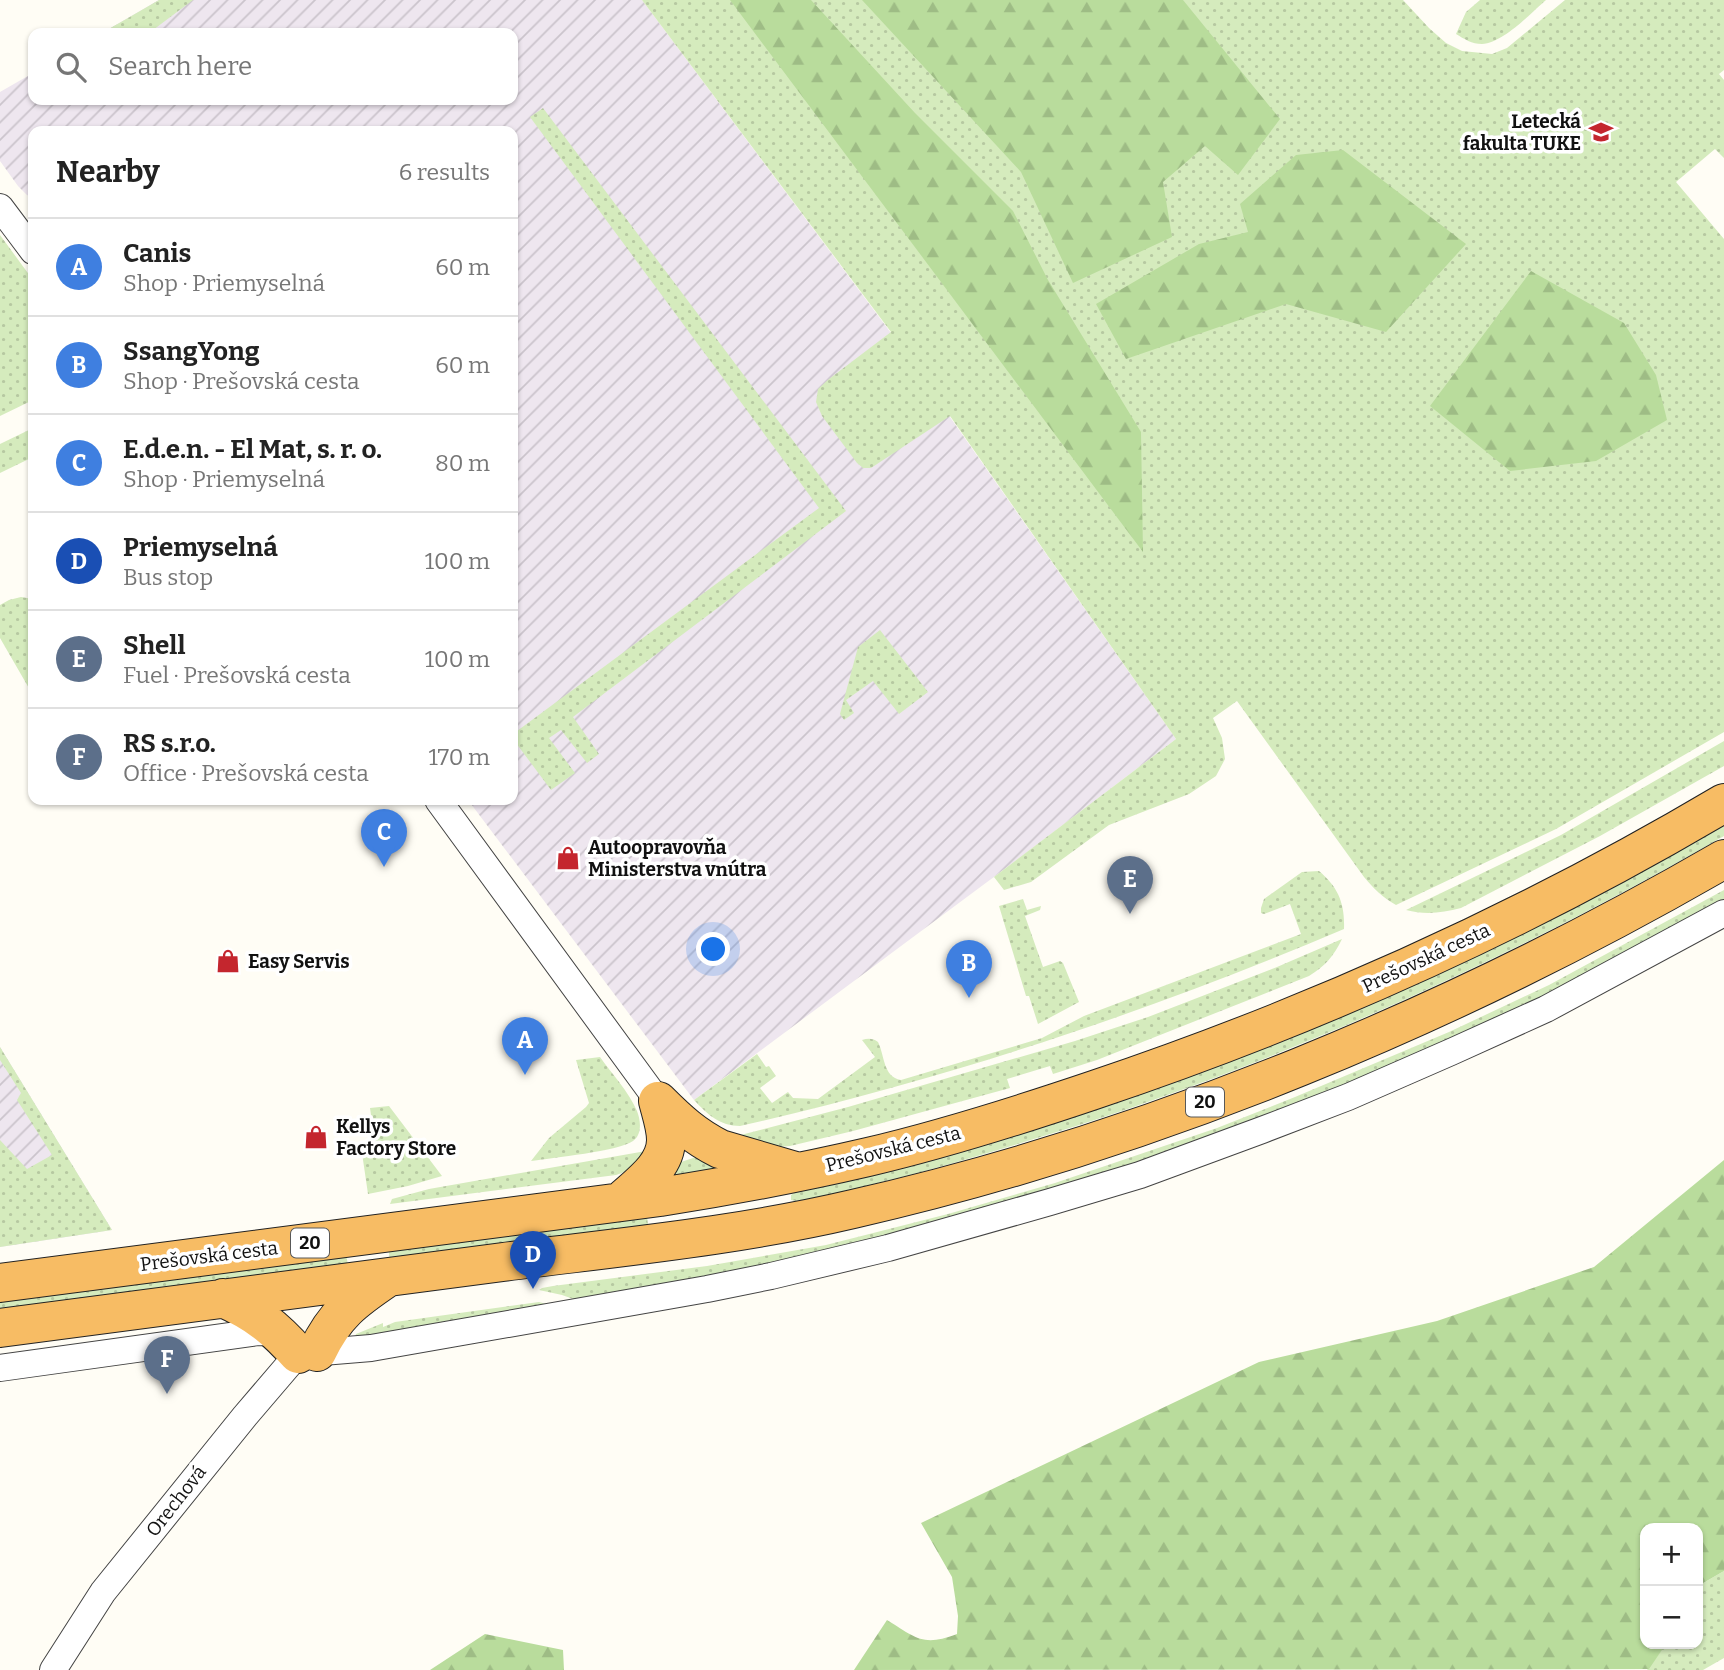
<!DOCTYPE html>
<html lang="en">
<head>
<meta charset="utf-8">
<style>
  :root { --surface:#fff; --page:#f2f2f2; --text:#222; --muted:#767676; --line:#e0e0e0; --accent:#0b8043 }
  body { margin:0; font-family:Bitter,serif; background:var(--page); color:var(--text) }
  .controls { position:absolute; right:21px; bottom:21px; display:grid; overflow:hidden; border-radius:14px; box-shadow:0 2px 5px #0004 }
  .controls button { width:63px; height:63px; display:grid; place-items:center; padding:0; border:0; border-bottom:2px solid var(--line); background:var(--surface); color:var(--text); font:35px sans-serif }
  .you { position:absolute; left:714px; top:950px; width:24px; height:24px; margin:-18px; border:5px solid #fff; border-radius:50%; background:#1a73e8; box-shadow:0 0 0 10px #1a73e833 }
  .badge { display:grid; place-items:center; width:46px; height:46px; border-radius:50%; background:var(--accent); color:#fff; font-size:23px; font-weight:700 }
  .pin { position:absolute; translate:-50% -58px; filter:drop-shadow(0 2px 4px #0008) }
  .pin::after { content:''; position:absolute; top:37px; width:24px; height:21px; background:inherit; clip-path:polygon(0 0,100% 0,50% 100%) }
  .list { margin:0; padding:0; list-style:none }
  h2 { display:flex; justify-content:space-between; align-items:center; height:91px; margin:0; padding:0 28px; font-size:30px }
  h2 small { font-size:23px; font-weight:400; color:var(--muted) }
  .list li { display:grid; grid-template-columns:46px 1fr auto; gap:21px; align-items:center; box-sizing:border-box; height:98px; padding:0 28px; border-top:2px solid var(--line) }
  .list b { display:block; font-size:26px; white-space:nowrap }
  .list p { margin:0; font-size:23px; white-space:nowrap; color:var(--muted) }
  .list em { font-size:23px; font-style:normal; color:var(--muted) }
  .icon { flex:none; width:38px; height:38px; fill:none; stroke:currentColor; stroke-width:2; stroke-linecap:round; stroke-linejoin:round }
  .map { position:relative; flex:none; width:1724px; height:1670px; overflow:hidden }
  .search { position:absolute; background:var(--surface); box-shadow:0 2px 5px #0004; left:28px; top:28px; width:490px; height:77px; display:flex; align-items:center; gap:18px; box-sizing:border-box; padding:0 24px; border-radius:14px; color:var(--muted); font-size:26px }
  .panel { position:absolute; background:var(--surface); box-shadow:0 2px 5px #0004; left:28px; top:126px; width:490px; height:679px; border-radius:14px }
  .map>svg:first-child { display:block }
  .industrial { fill:url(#industrial-furrows) }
  .grass { fill:url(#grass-dots) }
  .forest { fill:url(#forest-firs) }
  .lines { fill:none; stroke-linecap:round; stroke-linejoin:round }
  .minor-casing { stroke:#444; stroke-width:28 }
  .trunk-casing { stroke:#222; stroke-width:40 }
  .minor { stroke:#fff; stroke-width:26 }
  .trunk { stroke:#f7bc64; stroke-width:38 }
  .labels { text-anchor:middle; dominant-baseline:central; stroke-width:7; stroke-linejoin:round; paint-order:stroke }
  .shield { fill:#fff; stroke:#585858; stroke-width:2 }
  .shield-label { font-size:18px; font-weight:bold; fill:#111 }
  .poi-label { font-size:19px; font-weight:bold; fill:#111; stroke:#fff; text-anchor:start }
  .street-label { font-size:19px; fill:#111; stroke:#fff }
</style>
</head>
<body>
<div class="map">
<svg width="1724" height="1670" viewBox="0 0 1724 1670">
  <defs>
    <pattern id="industrial-furrows" width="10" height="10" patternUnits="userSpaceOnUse" patternTransform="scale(1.75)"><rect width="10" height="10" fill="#eee6ef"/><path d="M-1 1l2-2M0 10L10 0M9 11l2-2" fill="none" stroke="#cbc4cc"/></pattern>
    <pattern id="grass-dots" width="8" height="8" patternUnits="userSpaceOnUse" patternTransform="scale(1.75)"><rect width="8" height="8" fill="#d5ebbd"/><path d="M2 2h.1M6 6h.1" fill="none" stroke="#b6c8a1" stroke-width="1.8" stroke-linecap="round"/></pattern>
    <pattern id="forest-firs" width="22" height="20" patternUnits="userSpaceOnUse" patternTransform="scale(1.75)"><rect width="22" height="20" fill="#b9dc9c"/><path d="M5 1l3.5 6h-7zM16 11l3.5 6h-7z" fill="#9ebc85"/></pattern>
  </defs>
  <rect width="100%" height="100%" fill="#fffdf5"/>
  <path class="industrial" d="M159 0H642L891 333 1176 739 1014 862 694 1100 468 800H513V131H33V198L27 195 18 186 0 161V92L33 73V100H513V33H102Z
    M0 1047 112 1230 0 1247Z"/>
  <path class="grass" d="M159 0H193L149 33H102Z
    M642 0H1403L1429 28 1446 43 1462 51 1492 54 1507 48 1565 0H1724V70L1719 74 1724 80V158L1715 149 1676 182 1724 239V732L1556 829 1396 905C1382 897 1374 889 1364 877L1237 701 1213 718 1222 738 1225 759 1216 776 1189 794 1109 825 1031 882 1004 890 994 877 1176 739 950 416 871 468H863L857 463 822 416 816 402 818 389 829 379 891 332Z
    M1480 0H1546C1531 13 1503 43 1482 44 1472 44 1464 39 1456 34L1466 12Z
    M543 108 846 511 573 717 599 754 587 763 561 730 549 738 575 773 551 790 513 739V734L819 508 530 117Z
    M0 235 33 280V400L0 416Z
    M33 428V457L0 473V444Z
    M21 597 33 599V688L30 690 0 638V605L9 600Z
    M880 630 928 692 899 714 873 681 846 700 854 713 844 720 840 714 858 647Z
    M1724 741V766L1600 836 1461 908C1442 913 1425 915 1406 910L1561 835Z
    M1724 824V836C1509 960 1283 1062 1047 1135 996 1151 945 1166 894 1179 861 1187 829 1196 796 1201L791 1200V1195L794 1193 870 1175 1080 1115 1147 1092 1284 1041 1417 984 1493 949 1572 909Z
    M1319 871C1338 887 1345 903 1344 929 1149 1012 947 1079 740 1126 720 1126 707 1114 694 1100L757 1054 766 1067 769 1066 776 1076 760 1088 772 1103 788 1092 793 1098 818 1099 875 1057 862 1040C868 1038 873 1038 878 1042 885 1056 883 1077 901 1080L1042 1038 1084 1016 1301 934 1290 904 1264 914 1261 913V908L1264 899 1302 872Z
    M1724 890V901L1518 1010 1262 1120 999 1209 776 1266 576 1300 562 1295 539 1290 542 1288 553 1286 707 1266 826 1245 948 1214 1055 1183 1217 1128 1295 1097 1449 1032 1549 985Z
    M1023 899 1027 910 1041 906 1040 910 1025 916 1043 967 1060 961 1063 963 1079 1002 1038 1024 1029 996H1026L999 906Z
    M1342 939C1334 956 1325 966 1309 976L1097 1060 1053 1074 1050 1066 1007 1079 1010 1088 853 1131 790 1146 766 1148 729 1138 848 1107 1075 1041 1148 1017 1277 967Z
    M0 1047 112 1230 0 1247V1140L27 1169 52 1155 17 1100 21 1093 0 1060Z
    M600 1057C612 1074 629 1092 637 1111 641 1121 642 1135 633 1141 620 1151 551 1158 531 1161L549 1138 586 1107 589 1103 576 1060Z
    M389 1106 442 1176 408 1186 368 1194 362 1153 376 1150 370 1108Z
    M646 1151C641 1162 628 1172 616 1175L390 1204 392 1199 429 1189Z
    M705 1154 743 1167 671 1178 678 1163Z
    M647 1217 648 1224 646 1226 390 1259 388 1248Z
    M346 1254 348 1265 0 1310V1298Z
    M539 1302 554 1306 360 1340 355 1337 356 1334 383 1323V1327L395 1322Z
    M1724 1571V1658L1703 1670H1647L1666 1644H1698V1586Z"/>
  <path class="forest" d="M730 0H811L915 113 1013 211 1048 280 1141 432 1143 552Z
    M862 0H1183L1280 119 1238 175 1205 146 1163 182 1172 237 1073 283 1021 172Z
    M1343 150 1466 244 1386 332 1286 304 1126 359 1096 304 1199 244 1248 232 1240 204 1296 155Z
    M1531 271 1624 323 1656 375 1667 420 1596 461 1510 471 1430 406Z
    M1724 1160V1571L1698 1586V1528H1645V1644H1666L1649 1669 854 1670 887 1620C916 1638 923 1647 957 1634L958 1616 952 1577 921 1523 1259 1362 1437 1321 1594 1267Z
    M485 1634 563 1650 564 1670H430Z"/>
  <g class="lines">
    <g class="minor-casing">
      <path id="minor" d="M0 207 33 251
        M438 800 658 1101
        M0 1368 258 1332 279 1333
        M53 1670 103 1592 245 1416 298 1354 371 1348 707 1289 771 1276 888 1248 1050 1202 1140 1175 1262 1130 1348 1097 1451 1052 1546 1009 1724 913"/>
    </g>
    <g class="trunk-casing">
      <path id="trunk" d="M658 1101C678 1121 694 1136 720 1149L795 1171
        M620 1202C638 1185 666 1167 666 1140 666 1127 661 1113 658 1101
        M0 1283 660 1197C730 1186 799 1173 868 1157 945 1139 1020 1115 1094 1090 1314 1016 1525 921 1724 803
        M223 1298C256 1313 274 1327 298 1354
        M0 1328C168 1306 336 1284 503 1262 620 1247 738 1236 853 1209 1155 1140 1456 1014 1724 859
        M317 1352C335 1314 353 1301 387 1278"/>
    </g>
    <use href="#minor" class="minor"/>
    <use href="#trunk" class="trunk"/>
  </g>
  <defs>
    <g id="university-bare" transform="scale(1.89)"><path d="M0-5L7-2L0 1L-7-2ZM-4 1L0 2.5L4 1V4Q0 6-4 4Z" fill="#c4262e" stroke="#fff" stroke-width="2.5" paint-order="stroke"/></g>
    <g id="shop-bare" transform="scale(1.89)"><path d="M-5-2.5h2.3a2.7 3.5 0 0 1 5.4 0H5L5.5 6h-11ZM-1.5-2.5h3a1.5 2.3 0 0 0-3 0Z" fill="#c4262e" stroke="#fff" stroke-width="2.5" paint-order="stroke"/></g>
  </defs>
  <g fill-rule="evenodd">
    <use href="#university-bare" x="1601" y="132"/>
    <use href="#shop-bare" x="568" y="858"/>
    <use href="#shop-bare" x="228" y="961"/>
    <use href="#shop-bare" x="316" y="1137"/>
  </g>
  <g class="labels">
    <g class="shield">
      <rect x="1186" y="1087.5" width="38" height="29" rx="5"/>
      <rect x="291" y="1228.5" width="38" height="29" rx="5"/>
    </g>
    <g class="shield-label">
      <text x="1205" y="1102">20</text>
      <text x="310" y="1243">20</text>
    </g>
    <g class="poi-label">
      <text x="1581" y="121" text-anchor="end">Letecká<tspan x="1581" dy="22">fakulta TUKE</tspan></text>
      <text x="588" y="847">Autoopravovňa<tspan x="588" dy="22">Ministerstva vnútra</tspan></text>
      <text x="248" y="961">Easy Servis</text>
      <text x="336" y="1126">Kellys<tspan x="336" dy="22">Factory Store</tspan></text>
    </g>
    <g class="street-label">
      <text transform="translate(1426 958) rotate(-25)">Prešovská cesta</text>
      <text transform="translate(893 1149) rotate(-14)">Prešovská cesta</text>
      <text transform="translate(209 1256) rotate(-7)">Prešovská cesta</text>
      <text transform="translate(176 1501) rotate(-52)">Orechová</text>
    </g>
  </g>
</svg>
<div class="controls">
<button>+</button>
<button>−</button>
</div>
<div class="you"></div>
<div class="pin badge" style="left:525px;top:1075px;background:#3f7fe0">A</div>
<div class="pin badge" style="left:969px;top:998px;background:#3f7fe0">B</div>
<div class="pin badge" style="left:384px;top:867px;background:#3f7fe0">C</div>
<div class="pin badge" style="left:533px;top:1289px;background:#1a4fb4">D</div>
<div class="pin badge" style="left:1130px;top:914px;background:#5c6f8a">E</div>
<div class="pin badge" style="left:167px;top:1394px;background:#5c6f8a">F</div>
<div class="search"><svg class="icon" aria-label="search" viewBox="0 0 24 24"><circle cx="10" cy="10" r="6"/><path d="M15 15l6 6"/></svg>Search here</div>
<section class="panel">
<h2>Nearby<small>6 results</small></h2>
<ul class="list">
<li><span class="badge" style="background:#3f7fe0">A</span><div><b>Canis</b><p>Shop · Priemyselná</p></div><em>60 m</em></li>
<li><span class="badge" style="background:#3f7fe0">B</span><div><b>SsangYong</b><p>Shop · Prešovská cesta</p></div><em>60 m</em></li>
<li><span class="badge" style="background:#3f7fe0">C</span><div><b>E.d.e.n. - El Mat, s. r. o.</b><p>Shop · Priemyselná</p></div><em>80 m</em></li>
<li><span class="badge" style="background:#1a4fb4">D</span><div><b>Priemyselná</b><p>Bus stop</p></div><em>100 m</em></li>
<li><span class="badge" style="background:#5c6f8a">E</span><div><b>Shell</b><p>Fuel · Prešovská cesta</p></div><em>100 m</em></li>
<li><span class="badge" style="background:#5c6f8a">F</span><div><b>RS s.r.o.</b><p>Office · Prešovská cesta</p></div><em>170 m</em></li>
</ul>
</section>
</div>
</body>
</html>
